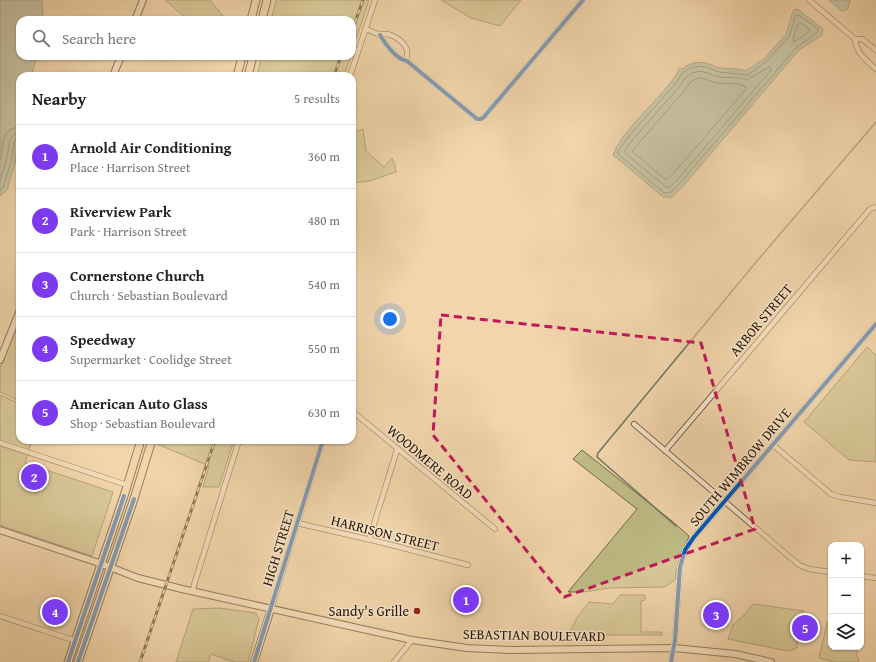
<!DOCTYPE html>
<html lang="en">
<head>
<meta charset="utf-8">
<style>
  :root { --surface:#fff; --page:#f2f2f2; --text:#222; --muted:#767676; --line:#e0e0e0; --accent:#7c3aed }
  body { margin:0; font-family:"Gentium Book Plus",serif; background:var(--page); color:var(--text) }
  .controls { position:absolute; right:12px; bottom:12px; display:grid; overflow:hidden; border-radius:8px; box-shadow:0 1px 3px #0004 }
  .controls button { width:36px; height:36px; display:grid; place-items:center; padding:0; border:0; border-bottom:1px solid var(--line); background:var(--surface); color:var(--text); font:20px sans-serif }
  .you { position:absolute; left:390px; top:319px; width:14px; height:14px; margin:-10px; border:3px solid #fff; border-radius:50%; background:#1a73e8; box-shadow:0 0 0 6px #1a73e833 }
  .badge { display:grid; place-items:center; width:26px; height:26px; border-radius:50%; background:var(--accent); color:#fff; font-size:13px; font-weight:700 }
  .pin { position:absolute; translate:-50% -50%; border:2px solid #fff; box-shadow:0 1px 4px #0006 }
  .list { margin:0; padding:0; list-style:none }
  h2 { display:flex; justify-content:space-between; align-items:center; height:52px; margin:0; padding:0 16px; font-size:17px }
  h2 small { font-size:13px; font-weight:400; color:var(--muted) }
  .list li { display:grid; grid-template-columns:26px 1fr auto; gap:12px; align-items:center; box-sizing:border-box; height:64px; padding:0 16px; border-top:1px solid var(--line) }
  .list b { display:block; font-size:15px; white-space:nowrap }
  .list p { margin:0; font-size:13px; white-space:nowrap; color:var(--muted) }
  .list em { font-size:13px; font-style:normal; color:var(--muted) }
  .icon { flex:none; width:22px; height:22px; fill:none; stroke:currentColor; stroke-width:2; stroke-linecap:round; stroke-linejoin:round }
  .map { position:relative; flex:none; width:876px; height:662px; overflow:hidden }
  .search { position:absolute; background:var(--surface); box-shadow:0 1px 3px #0004; left:16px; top:16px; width:340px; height:44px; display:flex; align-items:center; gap:10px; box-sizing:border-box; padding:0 14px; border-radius:12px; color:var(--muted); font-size:15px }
  .panel { position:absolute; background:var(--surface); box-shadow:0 1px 3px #0004; left:16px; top:72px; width:340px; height:372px; border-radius:12px }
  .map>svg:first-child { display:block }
  .green { fill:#bfbc86; stroke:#726844 }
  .water { fill:#9cb9a6; stroke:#6c7764 }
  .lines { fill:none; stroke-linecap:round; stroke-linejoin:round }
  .shore { stroke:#606654; stroke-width:1 }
  .stream { stroke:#6c7764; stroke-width:1.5 }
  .street-casing { stroke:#58442c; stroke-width:6 }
  .secondary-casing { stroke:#251301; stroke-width:8 }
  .primary-casing { stroke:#251301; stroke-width:9 }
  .street { stroke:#f7e4c9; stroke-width:4.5 }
  .secondary { stroke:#f7e4c9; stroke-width:6 }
  .primary { stroke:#f2d5ac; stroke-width:7 }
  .rail-casing { stroke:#251301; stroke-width:3 }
  .rail { stroke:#f7e4c9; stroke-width:1.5; stroke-dasharray:4.5; stroke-linecap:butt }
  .cycleway-casing { stroke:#f7e4c9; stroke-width:6 }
  .cycleway { stroke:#0057b8; stroke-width:4 }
  .marked { fill:none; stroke:#c2185b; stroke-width:3; stroke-dasharray:8 5; stroke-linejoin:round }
  .poi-dot { fill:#8f2418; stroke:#f7e4c9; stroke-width:1.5 }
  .labels { text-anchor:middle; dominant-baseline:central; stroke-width:3; stroke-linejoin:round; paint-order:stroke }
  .street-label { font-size:14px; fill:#251301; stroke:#f7e4c9 }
  .poi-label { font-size:14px; fill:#251301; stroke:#f7e4c9; text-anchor:end }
</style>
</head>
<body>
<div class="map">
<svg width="876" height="662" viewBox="0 0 876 662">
  <rect width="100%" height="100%" fill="#f2d5ac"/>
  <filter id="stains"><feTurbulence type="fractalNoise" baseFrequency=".005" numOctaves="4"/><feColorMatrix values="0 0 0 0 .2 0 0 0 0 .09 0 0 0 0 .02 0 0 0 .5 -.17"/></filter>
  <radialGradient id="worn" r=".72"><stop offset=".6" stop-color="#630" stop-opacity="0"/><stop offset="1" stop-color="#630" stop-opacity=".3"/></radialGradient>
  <path class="green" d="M165 0H210L226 20H188Z
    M276 0H369L352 52V20H271Z
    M441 0H521L500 26 471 18Z
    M262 56H351L344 76H257Z
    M363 129 366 151 384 167 392 158 395 165 396 172 369 181 352 183V133Z
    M20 318V401L0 392V368Z
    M867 347 876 355V462L849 460 804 422Z
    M0 395 20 404V440H32L25 463 113 492 92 556 0 525Z
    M158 440H234L219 487H203L209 466 157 444Z
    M582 450 672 521 689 536C688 542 684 545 682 551 678 561 676 570 675 580L665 587 609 588 584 592H568L637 509 573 459Z
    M620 595H645V600L641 601V632H662V635H568L577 618 589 602 613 604Z
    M753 604 804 611 798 634 797 648 788 651 728 639 733 625 744 615Z
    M219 608 256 613 259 619 248 662H234L211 654 208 662H176L193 609Z
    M831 621V647H858L856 656 859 658 858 662H834L819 658 827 623Z"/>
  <path class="water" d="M0 0H42L43 12 42 20H20V56H37L31 76H20V135L17 148 16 159 7 190 0 196Z
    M829 0H850L848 9 842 11Z
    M795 9 799 10 823 29 822 35 799 50 684 185 672 197H663L617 158 613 156C619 134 657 101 672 81 675 77 677 73 680 68L683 69C690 62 700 61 709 64 713 65 717 68 721 68 730 69 738 68 746 71L765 58 786 34 792 14Z"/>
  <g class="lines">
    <path class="shore" d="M796 15H799L818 29V32L796 48 681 182 671 192 664 193 618 154V151L629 136 676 83 682 73 690 68 700 66 709 68 719 72 748 75 767 61 789 36Z
      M799 23C803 23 809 28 810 31L794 42 793 39Z
      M770 67 771 70 678 179 669 188 666 187 625 153V150L633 139 680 86 685 78 692 73 700 71 708 73 718 77 739 78 746 80Z
      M701 78 717 83 737 84 745 86 746 89 673 174 666 180 633 152V150L685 90C689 83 692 79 701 78Z
      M0 160C4 146 0 128 20 127
      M0 181 7 157 10 139 14 135 20 133
      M0 191 3 188 12 158 14 142 16 139 20 138"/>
    <path class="stream" d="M676 526 597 457 598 453 757 261 876 122"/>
    <g class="street-casing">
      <path id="street" d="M809 0 855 39H862L876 50
        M366 29 380 35C390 31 404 41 407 50 407 54 407 57 407 61
        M380 35C385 44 396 59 407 61L477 119H480L483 118 583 0
        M855 39C857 54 865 59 876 69
        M350 76 375 0
        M352 411 495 529
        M634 424 799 565 809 569 831 572
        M0 443 127 485
        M773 445 831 494 840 497 876 503
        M665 451 870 209 876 207
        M297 523 384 543 468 565
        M369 540 397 450
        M861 576 876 578
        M193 591 194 585 239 440
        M271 609 323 440
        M0 616 76 641
        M394 662 412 640
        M671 662 675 640 680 567 685 550 694 537 876 324"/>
    </g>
    <g class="secondary-casing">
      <path id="secondary" d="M135 20 143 0
        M113 76 121 56
        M0 360 20 310
        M0 530 102 564 138 578 182 589 412 640 467 648 512 650 674 648 735 654 771 662
        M254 662 271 609"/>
    </g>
    <g class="primary-casing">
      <path id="primary" d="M251 20 256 0
        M262 20 267 0
        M237 76 242 56
        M248 76 253 56
        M68 662 124 496 141 440
        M78 662 134 499 152 440"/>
    </g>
    <use href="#street" class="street"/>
    <use href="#secondary" class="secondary"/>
    <use href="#primary" class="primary"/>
    <g class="rail-casing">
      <path id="rail" d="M352 31 363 0
        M334 76 341 56
        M140 662 215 440"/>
    </g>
    <use href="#rail" class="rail"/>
    <g class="cycleway-casing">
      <path id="cycleway" d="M380 35C385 44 396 59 407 61L477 119H480L483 118 583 0
        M68 662 124 496
        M78 662 134 499
        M254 662 323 440
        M671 662 675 640 680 567 685 550 694 537 876 324"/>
    </g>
    <use href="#cycleway" class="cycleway"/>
  </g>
  <path d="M0 0H876V662H0ZM441 315 701 343 755 529 564 597 433 435Z" fill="#f2d5ac" fill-opacity=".55" fill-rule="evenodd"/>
  <path class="marked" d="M441 315 701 343 755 529 564 597 433 435Z"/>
  <circle class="poi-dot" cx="417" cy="611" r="4"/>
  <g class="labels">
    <g class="street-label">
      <text transform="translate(761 320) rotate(-50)">ARBOR STREET</text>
      <text transform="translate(430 462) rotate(40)">WOODMERE ROAD</text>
      <text transform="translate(740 467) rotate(-50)">SOUTH WIMBROW DRIVE</text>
      <text transform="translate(385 533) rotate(14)">HARRISON STREET</text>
      <text transform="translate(278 548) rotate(-73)">HIGH STREET</text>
      <text transform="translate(534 635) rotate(1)">SEBASTIAN BOULEVARD</text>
    </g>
    <g class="poi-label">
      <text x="409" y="611">Sandy's Grille</text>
    </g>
  </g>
  <rect width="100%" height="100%" filter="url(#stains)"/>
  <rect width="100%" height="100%" fill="url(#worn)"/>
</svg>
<div class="controls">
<button>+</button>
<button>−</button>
<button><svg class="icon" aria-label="layers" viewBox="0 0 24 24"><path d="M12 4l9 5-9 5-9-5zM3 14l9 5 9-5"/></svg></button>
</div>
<div class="you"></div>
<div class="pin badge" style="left:466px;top:600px">1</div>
<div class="pin badge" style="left:34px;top:477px">2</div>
<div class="pin badge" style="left:716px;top:615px">3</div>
<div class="pin badge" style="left:55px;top:612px">4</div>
<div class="pin badge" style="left:805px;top:628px">5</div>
<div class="search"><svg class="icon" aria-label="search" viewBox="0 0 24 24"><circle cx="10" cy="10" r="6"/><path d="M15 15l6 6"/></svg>Search here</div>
<section class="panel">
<h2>Nearby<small>5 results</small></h2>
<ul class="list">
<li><span class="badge">1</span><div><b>Arnold Air Conditioning</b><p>Place · Harrison Street</p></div><em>360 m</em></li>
<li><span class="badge">2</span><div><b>Riverview Park</b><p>Park · Harrison Street</p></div><em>480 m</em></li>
<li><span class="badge">3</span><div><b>Cornerstone Church</b><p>Church · Sebastian Boulevard</p></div><em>540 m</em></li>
<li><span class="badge">4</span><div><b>Speedway</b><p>Supermarket · Coolidge Street</p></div><em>550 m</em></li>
<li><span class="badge">5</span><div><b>American Auto Glass</b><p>Shop · Sebastian Boulevard</p></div><em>630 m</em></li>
</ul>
</section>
</div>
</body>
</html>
